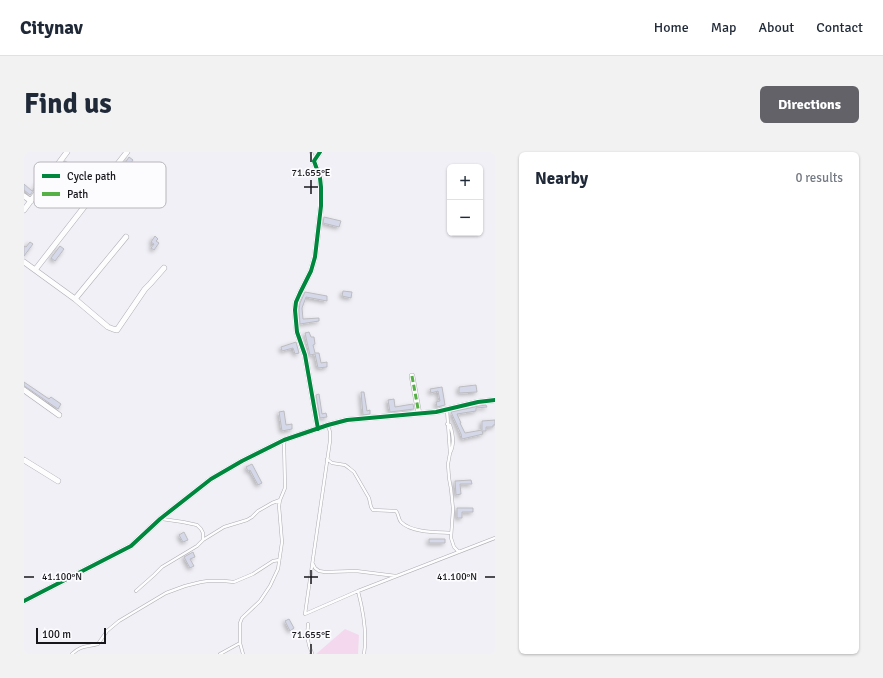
<!DOCTYPE html>
<html lang="en">
<head>
<meta charset="utf-8">
<style>
  :root { --surface:#fff; --page:#f2f2f3; --text:#1f2937; --muted:#747a83; --line:#e0e1e3; --accent:#636268 }
  body { margin:0; font-family:Signika,sans-serif; background:var(--page); color:var(--text) }
  .controls { position:absolute; right:12px; top:12px; display:grid; overflow:hidden; border-radius:6px; box-shadow:0 1px 3px #0004 }
  .controls button { width:36px; height:36px; display:grid; place-items:center; padding:0; border:0; border-bottom:1px solid var(--line); background:var(--surface); color:var(--text); font:20px sans-serif }
  .scale { position:absolute; left:12px; bottom:10px; width:70px; box-sizing:border-box; padding-left:4px; border:2px solid #17161b; border-top:0; font-size:11px; line-height:14px; white-space:nowrap; color:#17161b; -webkit-text-stroke:3px #fcfbfe; paint-order:stroke }
  .list { margin:0; padding:0; list-style:none }
  h2 { display:flex; justify-content:space-between; align-items:center; height:52px; margin:0; padding:0 16px; font-size:17px }
  h2 small { font-size:13px; font-weight:400; color:var(--muted) }
  .map { position:relative; flex:none; width:471px; height:502px; overflow:hidden; border-radius:6px }
  header { display:flex; align-items:center; gap:24px; box-sizing:border-box; height:56px; padding:0 20px; background:var(--surface); border-bottom:1px solid var(--line) }
  header strong { font-size:19px }
  nav { display:flex; gap:22px; margin-inline-start:auto; font-size:14px }
  .intro { display:flex; align-items:center; justify-content:space-between; box-sizing:border-box; height:96px; padding:0 24px }
  h1 { margin:0; font-size:28px }
  .button { padding:10px 18px; border-radius:6px; background:var(--accent); color:#fff; font-size:14px; font-weight:700 }
  main { display:flex; gap:24px; padding:0 24px }
  aside { flex:1; background:var(--surface); border-radius:6px; box-shadow:0 1px 3px #0004 }
  .map>svg:first-child { display:block }
  .green { fill:#f4d9ee }
  .building { fill:#d5d8e8; stroke:#bcbcc1; filter:url(#shadow) }
  .lines { fill:none; stroke-linecap:round; stroke-linejoin:round }
  .service-casing { stroke:#aeadb2; stroke-width:3.5 }
  .minor-casing { stroke:#aeadb2; stroke-width:6 }
  .service { stroke:#fdfdfe; stroke-width:2.5 }
  .minor { stroke:#fdfdfe; stroke-width:5 }
  .quiet { stroke:#55b145; stroke-width:3; stroke-dasharray:6 3; stroke-linecap:butt }
  .cycleway-casing { stroke:#fcfbfe; stroke-width:6 }
  .cycleway { stroke:#00873e; stroke-width:4 }
  .ticks { fill:none; stroke:#17161b; stroke-width:1.5 }
  .key { fill:#fcfbfe; stroke:#b7b6ba; stroke-width:1 }
  .key-label { font-size:11px; fill:#17161b }
  .ticks-label { font-size:10px; text-anchor:middle; fill:#17161b; stroke:#fcfbfe; stroke-width:3.5; stroke-linejoin:round; paint-order:stroke }
</style>
</head>
<body>
<header>
<strong>Citynav</strong>
<nav><a>Home</a><a>Map</a><a>About</a><a>Contact</a></nav>
</header>
<div class="intro"><h1>Find us</h1><a class="button">Directions</a></div>
<main>
<div class="map">
<svg width="471" height="502" viewBox="0 0 471 502">
  <defs>
    <filter id="shadow"><feDropShadow dx="-2" dy="2" stdDeviation="2" flood-color="#0004"/></filter>
  </defs>
  <rect width="100%" height="100%" fill="#f1f0f6"/>
  <path class="green" d="M321 477 335 483 334 502H292Z"/>
  <path class="building" d="M105 5 109 8 101 20 97 17Z
    M41 9 47 13 44 17 42 15 36 23 42 27 39 31 36 28 30 36 24 32Z
    M16 28 17 29 6 43 0 38V32L8 39Z
    M300 65 317 69 315 75 299 71Z
    M131 84 134 87 132 89 135 91 130 98 127 96 130 92 127 90Z
    M6 90 9 92 0 104V94L2 95Z
    M36 94 40 97 31 109 27 106Z
    M319 139 328 140 327 146 318 144Z
    M281 140 303 144V149L282 145 278 156 279 167 295 166V169L276 172 275 158 276 151Z
    M285 180 287 185H290L291 192 289 193 291 201H295L297 211 303 210V215L294 216 291 202 286 203 281 181Z
    M272 190 275 201 271 202 269 196 258 199 257 195Z
    M0 230 25 247 27 245 37 252 34 257 2 235 0 234Z
    M452 233 453 240 435 241V235Z
    M418 235 421 253 413 255 412 250 416 249 414 239 407 241 406 237Z
    M337 240H340L343 259 346 258V262L339 263Z
    M295 242 298 262 302 261 303 265 296 266 292 243Z
    M370 247 371 255 389 252 390 257 366 260 364 248Z
    M462 253 463 255 452 256V259L433 262 437 271H436L441 281 458 278V269L471 268V273H469V275H462V279H458L459 282 438 287 437 282 427 260 455 254Z
    M260 259 262 273 268 272V277L258 279 255 260Z
    M228 312 238 331 234 333 226 318 224 319 222 315Z
    M447 328 448 332H436L437 342 432 343 431 329Z
    M433 356H449V360H438V366H433Z
    M160 380 164 388 159 390 155 383Z
    M405 387H421V391H405Z
    M169 400 171 405 166 407 170 414 166 416 160 405Z
    M265 467 270 476 266 479 261 469Z"/>
  <g class="lines">
    <g class="service-casing">
      <path id="service" d="M287 0 290 8
        M423 258 426 301 424 312 425 326 427 337 429 357 427 386 430 395 435 400
        M423 272 426 273C429 282 431 292 426 301
        M304 273 306 280V289L281 462 334 439 471 386
        M303 307 308 311 321 313 325 316 330 320 345 346 347 355 349 358 372 359C375 362 374 367 377 370 388 381 413 380 427 381
        M179 388 200 375 223 368 228 365 234 359 248 351 256 348
        M289 412 291 416 295 419 301 420 332 419 372 424
        M112 439 130 423 138 415 173 394 179 388V381L177 377 173 373 159 370 138 367
        M334 439C339 458 343 483 340 502
        M284 472C283 483 283 491 288 501L287 502
        M216 491 219 502
        M48 502C57 493 63 495 74 492L83 479 95 469 142 441 161 434 177 430 184 429H200L210 430 229 422 249 409 255 408
        M196 502 216 491V471L218 466 236 449 246 434 254 417 258 390 255 354 256 348 261 336 260 289"/>
    </g>
    <g class="minor-casing">
      <path id="minor" d="M0 44 7 49
        M0 58 43 0
        M0 110 51 147 84 175 89 177 93 178 121 137 126 132 140 116
        M11 118 103 0
        M51 147 102 85
        M388 224 395 262
        M0 238 35 263
        M294 277 281 203 273 180 271 158 272 150 276 141 287 119 291 105 297 54V35L296 26 290 9 296 0
        M0 308 34 329
        M0 449 107 394 136 367 187 327 218 309 260 288 304 273 323 268 412 260 454 250 471 248"/>
    </g>
    <use href="#service" class="service"/>
    <use href="#minor" class="minor"/>
    <path class="quiet" d="M388 224 395 262"/>
    <g class="cycleway-casing">
      <path id="cycleway" d="M294 277 281 203 273 180 271 158 272 150 276 141 287 119 291 105 297 54V35L296 26 290 9 296 0
        M0 449 107 394 136 367 187 327 218 309 260 288 304 273 323 268 412 260 454 250 471 248"/>
    </g>
    <use href="#cycleway" class="cycleway"/>
  </g>
  <path class="ticks" d="M287 0V10M287 28V42M280 35H294M287 418V432M0 425H10M280 425H294M461 425H471M287 492V502"/>
  <rect x="10" y="10" width="132" height="46" rx="6" class="key"/>
  <rect x="18" y="22" width="18" height="4" fill="#00873e"/>
  <rect x="18" y="40" width="18" height="4" fill="#55b145"/>
  <g class="key-label">
    <text x="43" y="28">Cycle path</text>
    <text x="43" y="46">Path</text>
  </g>
  <g class="ticks-label">
    <text x="287" y="24">71.655°E</text>
    <text x="38" y="428">41.100°N</text>
    <text x="433" y="428">41.100°N</text>
    <text x="287" y="486">71.655°E</text>
  </g>
</svg>
<div class="controls">
<button>+</button>
<button>−</button>
</div>
<div class="scale">100 m</div>
</div>
<aside>
<h2>Nearby<small>0 results</small></h2>
<ul class="list">
</ul>
</aside>
</main>
</body>
</html>
